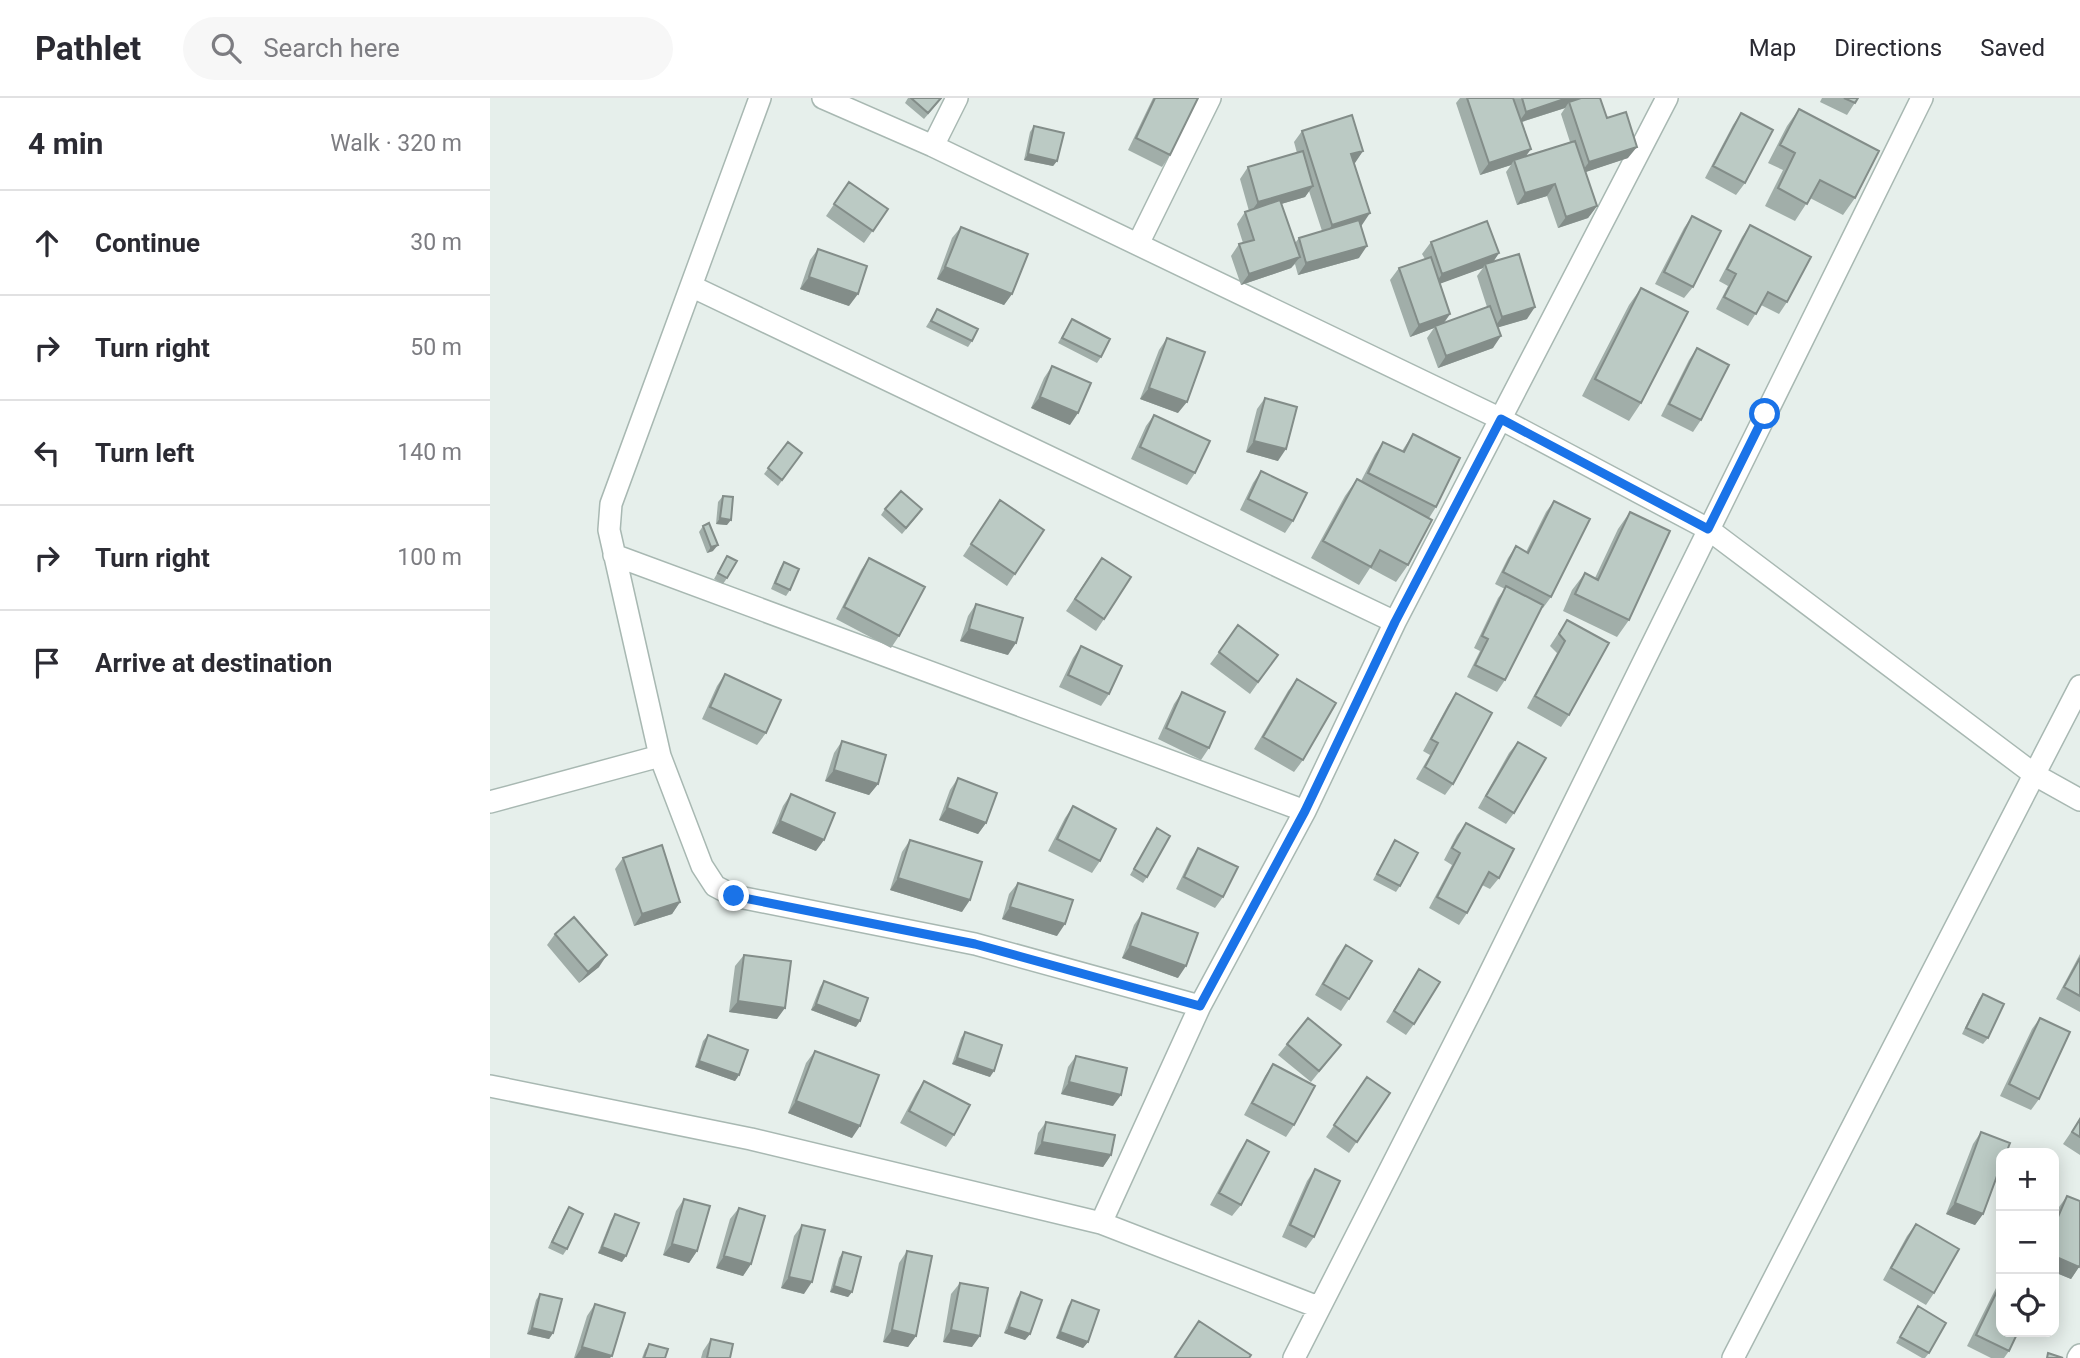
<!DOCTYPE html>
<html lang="en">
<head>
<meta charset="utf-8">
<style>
  :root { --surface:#fff; --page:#f7f7f7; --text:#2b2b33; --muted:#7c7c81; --line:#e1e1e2 }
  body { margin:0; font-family:Roboto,sans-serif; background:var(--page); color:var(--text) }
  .controls { position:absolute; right:21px; bottom:21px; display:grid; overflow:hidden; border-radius:14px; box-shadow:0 4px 18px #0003 }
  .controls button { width:63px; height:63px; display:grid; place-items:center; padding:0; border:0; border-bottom:2px solid var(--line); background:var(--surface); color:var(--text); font:35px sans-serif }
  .stop { position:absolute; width:21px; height:21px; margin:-16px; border:5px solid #1a73e8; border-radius:50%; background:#fff }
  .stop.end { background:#1a73e8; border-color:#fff; box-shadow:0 2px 7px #0008 }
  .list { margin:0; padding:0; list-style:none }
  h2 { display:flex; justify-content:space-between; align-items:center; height:91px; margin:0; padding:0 28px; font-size:30px }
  h2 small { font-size:23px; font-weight:400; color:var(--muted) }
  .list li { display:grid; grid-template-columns:46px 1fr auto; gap:21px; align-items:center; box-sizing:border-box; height:105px; padding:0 28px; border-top:2px solid var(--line) }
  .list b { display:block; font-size:26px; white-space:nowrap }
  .list em { font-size:23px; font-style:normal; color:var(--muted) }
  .icon { flex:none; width:38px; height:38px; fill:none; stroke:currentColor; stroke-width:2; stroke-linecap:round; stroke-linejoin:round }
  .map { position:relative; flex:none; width:1590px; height:1260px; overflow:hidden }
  header { display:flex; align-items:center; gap:42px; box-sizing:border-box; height:98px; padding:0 35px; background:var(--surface); border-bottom:2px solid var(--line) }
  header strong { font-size:33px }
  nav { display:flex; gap:38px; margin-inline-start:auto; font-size:24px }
  .search { width:490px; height:63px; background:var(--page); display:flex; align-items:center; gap:18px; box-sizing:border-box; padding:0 24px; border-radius:38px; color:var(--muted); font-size:26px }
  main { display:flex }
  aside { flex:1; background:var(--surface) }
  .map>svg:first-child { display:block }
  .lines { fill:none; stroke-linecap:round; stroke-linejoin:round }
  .minor-casing { stroke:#a8b8b2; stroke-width:24 }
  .minor { stroke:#fff; stroke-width:21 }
  .wall { fill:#a1aea9; fill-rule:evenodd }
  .shaded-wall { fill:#838d89 }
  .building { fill:#bbcac4; stroke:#838d89; stroke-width:2 }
  .route { stroke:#1a73e8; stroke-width:9 }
</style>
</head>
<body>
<header>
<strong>Pathlet</strong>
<div class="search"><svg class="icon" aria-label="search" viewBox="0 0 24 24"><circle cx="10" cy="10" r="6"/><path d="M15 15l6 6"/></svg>Search here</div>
<nav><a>Map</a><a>Directions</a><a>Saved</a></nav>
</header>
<main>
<aside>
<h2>4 min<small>Walk · 320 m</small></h2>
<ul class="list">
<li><svg class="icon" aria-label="ahead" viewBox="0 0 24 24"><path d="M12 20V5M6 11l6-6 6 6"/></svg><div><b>Continue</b></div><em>30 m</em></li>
<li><svg class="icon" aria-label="right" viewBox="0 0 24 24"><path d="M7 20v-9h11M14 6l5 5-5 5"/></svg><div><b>Turn right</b></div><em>50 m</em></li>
<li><svg class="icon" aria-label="left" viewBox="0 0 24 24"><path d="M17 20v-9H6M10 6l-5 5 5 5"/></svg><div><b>Turn left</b></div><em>140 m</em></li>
<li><svg class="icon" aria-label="right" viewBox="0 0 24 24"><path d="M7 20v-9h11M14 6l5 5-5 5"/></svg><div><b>Turn right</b></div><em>100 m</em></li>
<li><svg class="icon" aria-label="arrive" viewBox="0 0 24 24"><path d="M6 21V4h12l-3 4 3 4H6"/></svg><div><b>Arrive at destination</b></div></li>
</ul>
</aside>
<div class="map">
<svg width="1590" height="1260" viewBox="0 0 1590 1260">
  <rect width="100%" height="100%" fill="#e6efeb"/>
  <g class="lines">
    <g class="minor-casing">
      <path id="minor" d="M270 0 121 406 119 432 170 658 212 768 225 788 244 798 485 846 710 908
        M333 0 443 48 1011 321 1218 431 1545 677 1590 702
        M443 48 467 0
        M648 146 720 0
        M203 189 905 524
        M124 457 815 713
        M0 704 170 658
        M0 988 261 1041 611 1125 828 1209
        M611 1125 710 908 815 713 905 524 1177 0
        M804 1260 989 897 1432 0
        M1243 1260 1590 588
        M1588 1260 1590 1257"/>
    </g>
    <use href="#minor" class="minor"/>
  </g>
  <path class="wall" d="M418 0H452L434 21 415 5Z
    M663 0H708L680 57 672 69 638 52Z
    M970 0H1110L1117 20 1138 60 1095 74 1107 108 1098 120 1068 130 1057 98 1027 107 1016 74 1021 67 990 77 966 5ZM1075 10 1071 16 1080 44 1036 58 1041 51 1032 24Z
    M1332 0H1368L1357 17 1330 4Z
    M1309 11 1365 100 1353 117 1320 100 1305 123 1275 108 1293 72 1278 65 1297 28Z
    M1251 15 1255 85 1246 97 1215 80 1243 27Z
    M544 28 567 63 563 68 534 62 540 34Z
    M812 33 873 53 864 65 872 127 869 160 808 177 805 166 801 170 751 187 741 158 749 146 753 145 747 126 755 114 759 113 750 81 758 69 807 55 804 44ZM819 93 832 133 809 140 805 145 791 106 815 99Z
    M359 84 398 111 374 145 336 118Z
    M1202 118 1203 189 1194 200 1165 186 1194 130Z
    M1260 127 1297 204 1289 216 1271 207 1258 228 1226 211 1238 188 1229 183 1252 139Z
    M471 129 522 196 514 207 447 181 462 140Z
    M941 144 1009 155 1003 164 1037 221 1008 229 1003 250 948 270 937 240 944 230 920 239 900 182 909 170 935 161 932 156ZM993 170 987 178 997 209 954 225 960 216 950 185Z
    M328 151 359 208 310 191 320 162Z
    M1151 190V305L1139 323 1092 298 1139 207Z
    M447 211 482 243 478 249 436 229Z
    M582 221 611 259 607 265 568 245Z
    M677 240 688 315 650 301 669 252Z
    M1207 250 1211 322 1203 334 1171 318 1199 262Z
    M562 268 580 327 541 310 554 280Z
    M775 300 788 363 756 354 767 311Z
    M664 317 705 375 697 387 641 361 656 328Z
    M923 336 946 409 939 420 918 467 906 484 880 470 869 487 821 460 855 398 867 381 871 383 885 356 893 344 912 353Z
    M298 344 312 355 288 388 274 376Z
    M771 373 803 423 795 435 750 412 763 385Z
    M233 398 237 427 226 426 228 404Z
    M510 402 554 432 517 488 473 458Z
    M1064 403 1061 499 1053 510 1051 509 1015 582 1007 594 977 579 990 553 984 550 1008 500 1015 491 1005 486 1018 460 1026 448 1036 454 1056 414Z
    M395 411 428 417 412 436 391 417Z
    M1140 414 1139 522 1127 539 1073 513 1082 492 1095 475 1105 480 1128 431Z
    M213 428 223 453 217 455 209 434Z
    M237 458V480L233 486 224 481Z
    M379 460 409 538 401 550 346 521 371 472Z
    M294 464 300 492 296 498 281 491 290 470Z
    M604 471 614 521 606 533 576 513Z
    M486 506 518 557 470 543 478 518Z
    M1077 522 1079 617 1071 629 1037 610 1067 555 1060 548Z
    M591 548 619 596 611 608 569 589 583 560Z
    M729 554 788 557 760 596 720 566Z
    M235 576 276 635 267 647 212 621 227 588Z
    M807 581 813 662 804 674 764 651 798 593Z
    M692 594 719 650 711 662 668 641 684 606Z
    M966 595 963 686 955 697 926 681 940 657 933 653 958 607Z
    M352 643 388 686 379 697 335 683 344 655Z
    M1028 644 1024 715 1016 726 988 710 1019 655Z
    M468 680 496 725 488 736 449 722 460 692Z
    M301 696 326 753 282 735 293 708Z
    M583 708 610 763 602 775 558 753 575 720Z
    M976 725 1009 780 1000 791 992 787 977 815 969 827 939 810 962 767 954 762 967 737Z
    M667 730 657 779 653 785 640 777Z
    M420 742 472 814 400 792 412 754Z
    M905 742 910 788 906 794 883 782Z
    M708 750 733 799 725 810 686 791 700 762Z
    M133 760 190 804 182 816 144 828 125 771Z
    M528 785 567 838 512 821 519 796Z
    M652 815 688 880 632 860 644 827Z
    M65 836 109 869 89 885 57 847Z
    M856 847 859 901 851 913 825 897 847 859Z
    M1590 856V914L1566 901Z
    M254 857 287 921 239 914 245 868Z
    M929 871 924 926 916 937 896 924Z
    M334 883 366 929 321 912 330 889Z
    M1493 896 1498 940 1493 946 1472 936 1489 901Z
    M1550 920 1549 1001 1541 1012 1510 998 1542 931Z
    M475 934 500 979 462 966 471 940Z
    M218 937 249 977 245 983 205 969 213 943Z
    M797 946 851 947 821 984 788 957Z
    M325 953 362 1040 298 1015 316 965Z
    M586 958 623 1008 571 996 578 969Z
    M783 966 804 1027 796 1039 754 1017 775 978Z
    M877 979 900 995 859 1055 836 1039Z
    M434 983 464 1037 456 1049 410 1025 426 995Z
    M1590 1021V1057L1573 1046Z
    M556 1024 621 1057 613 1069 544 1056 548 1035Z
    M1491 1034 1493 1116 1485 1127 1456 1116 1483 1046Z
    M757 1042 751 1107 742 1118 720 1107 749 1054Z
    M825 1071 824 1139 816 1150 792 1139 817 1083Z
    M1577 1098 1589 1169 1581 1181 1564 1174V1121L1569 1109Z
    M194 1101 207 1153 199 1165 173 1157 186 1113Z
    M79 1109 77 1151 73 1157 58 1150 75 1115Z
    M249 1110 261 1166 253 1178 226 1170 240 1121Z
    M125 1116 132 1164 108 1155 121 1122Z
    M1426 1126 1444 1195 1436 1207 1393 1182 1417 1138Z
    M312 1127 314 1196 291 1190 304 1138Z
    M417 1153 426 1238 418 1249 393 1244 409 1165Z
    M353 1154 362 1194 358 1199 340 1194 349 1160Z
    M1511 1183V1234L1519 1253 1514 1260H1501L1477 1248 1506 1190Z
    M470 1185 482 1249 453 1244 461 1196Z
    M531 1194 540 1236 535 1242 514 1235 527 1200Z
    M50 1196 63 1235 59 1241 37 1236 46 1202Z
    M582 1202 598 1244 593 1250 566 1240 578 1208Z
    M105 1206 120 1260H84L97 1218Z
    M1428 1208 1439 1255 1435 1260H1432L1406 1245Z
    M221 1241 240 1260H211L213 1253Z
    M159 1246 175 1260H152L155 1252Z"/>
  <path class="shaded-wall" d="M1077 0H1091L1079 4 1075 10 1028 25 1036 14Z
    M1147 49 1138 60 1090 76 1099 64Z
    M1041 51 1032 63 1024 62 1021 67 990 77 999 65Z
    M873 53 865 65 853 68 861 56Z
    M538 56 567 63 563 68 534 62Z
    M1065 86 1057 98 1027 107 1035 95Z
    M823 88 815 99 760 115 768 104Z
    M1107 108 1098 120 1068 130 1076 119Z
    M880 115 872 127 834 139 842 127Z
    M877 148 869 160 808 177 816 165Z
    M1009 155 1001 167 995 166 993 170 944 188 952 176Z
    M810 159 801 170 751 187 759 176Z
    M455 169 522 196 514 207 447 181Z
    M319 179 368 196 359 208 310 191Z
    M1045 209 1037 221 1003 231 1012 219Z
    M960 216 952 227 945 228 944 230 920 239 929 227Z
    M1011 238 1003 250 948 270 956 258Z
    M659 290 697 304 688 315 650 301Z
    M550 299 588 315 580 327 541 310Z
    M764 343 796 351 788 363 756 354Z
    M230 420 241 422 237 427 226 426Z
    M228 447 223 453 217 455 221 449Z
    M479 531 526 545 518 557 470 543Z
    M344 672 388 686 379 697 335 683Z
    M457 710 496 725 488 736 449 722Z
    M290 723 334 742 326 753 282 735Z
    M408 780 480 802 472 814 400 792Z
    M190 804 182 816 144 828 152 816Z
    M520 809 575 826 567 838 512 821Z
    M640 848 696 868 688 880 632 860Z
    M117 857 109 869 89 885 98 874Z
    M248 903 295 910 287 921 239 914Z
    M326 906 370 923 366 929 321 912Z
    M467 960 504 973 500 979 462 966Z
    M209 963 249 977 245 983 205 969Z
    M579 984 631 997 623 1008 571 996Z
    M306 1003 370 1028 362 1040 298 1015Z
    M552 1044 621 1057 613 1069 544 1056Z
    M1465 1105 1493 1116 1485 1127 1456 1116Z
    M182 1146 207 1153 199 1165 173 1157Z
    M112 1149 136 1158 132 1164 108 1155Z
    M234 1158 261 1166 253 1178 226 1170Z
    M1564 1158 1589 1169 1581 1181 1564 1174Z
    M299 1179 322 1184 314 1196 291 1190Z
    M344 1188 362 1194 358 1199 340 1194Z
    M519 1229 540 1236 535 1242 514 1235Z
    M42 1230 63 1235 59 1241 37 1236Z
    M402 1232 426 1238 418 1249 393 1244Z
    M461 1232 490 1238 482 1249 453 1244Z
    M570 1234 598 1244 593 1250 566 1240Z
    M92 1249 122 1258 120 1260H85Z"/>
  <path class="building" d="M421 0H451L438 15Z
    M665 0H708L680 57 646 40Z
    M977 0H1023L1041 51 999 65Z
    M1032 0H1077L1036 14Z
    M1091 0H1110L1117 20 1136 14 1147 49 1099 64 1079 4Z
    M1354 0H1368L1365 5Z
    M1309 11 1389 53 1365 100 1330 82 1317 106 1288 90 1305 55 1290 47Z
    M1251 15 1283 32 1255 85 1223 68Z
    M862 17 873 53 861 56 880 115 842 127 812 33Z
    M544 28 574 35 567 63 538 56Z
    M1085 43 1107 108 1076 119 1065 86 1035 95 1024 62Z
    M813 53 823 88 768 104 758 69Z
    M359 84 398 111 383 133 344 106Z
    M790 102 810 159 759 176 749 146 764 142 755 114Z
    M1202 118 1231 133 1203 189 1174 174Z
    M869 122 877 148 816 165 809 140Z
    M997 123 1009 155 952 176 941 144Z
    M1260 127 1321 159 1297 204 1278 194 1266 216 1234 199 1246 176 1237 171Z
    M471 129 538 156 522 196 455 169Z
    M328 151 377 168 368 196 319 179Z
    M1029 156 1045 209 1012 219 995 166Z
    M941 159 960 216 929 227 909 170Z
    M1151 190 1198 214 1151 305 1105 281Z
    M1000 208 1011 238 956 258 945 228Z
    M447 211 488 231 482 243 441 223Z
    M582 221 620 241 611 259 572 240Z
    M677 240 715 254 697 304 659 290Z
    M1207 250 1239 267 1211 322 1179 306Z
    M562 268 601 285 588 315 550 299Z
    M775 300 807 309 796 351 764 343Z
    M664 317 720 343 705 375 650 349Z
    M923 336 970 360 946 409 878 375 893 344 914 354Z
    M298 344 312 355 292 382 278 370Z
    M771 373 817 395 803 423 758 401Z
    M867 381 942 422 918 467 890 452 881 469 833 443Z
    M411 393 432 411 416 430 395 411Z
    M233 398 243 399 241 422 230 420Z
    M510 402 554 432 525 476 481 446Z
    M1064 403 1100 421 1061 499 1013 474 1026 448 1038 455Z
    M1140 414 1180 433 1139 522 1085 496 1095 475 1108 482Z
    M219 425 228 447 221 449 213 428Z
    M237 458 247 463 237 480 228 475Z
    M379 460 435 489 409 538 354 509Z
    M612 460 641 479 614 521 585 501Z
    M294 464 309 471 300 492 285 485Z
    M1016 488 1053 507 1015 582 985 567 998 541 992 538Z
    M486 506 533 520 526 545 479 531Z
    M1077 522 1119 545 1079 617 1045 598 1075 543 1069 536Z
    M748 527 788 557 768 584 729 554Z
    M591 548 632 568 619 596 578 577Z
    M235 576 291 602 276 635 220 609Z
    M807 581 846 605 813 662 773 639Z
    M692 594 735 614 719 650 676 630Z
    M966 595 1002 615 963 686 935 669 948 645 941 641Z
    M352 643 396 657 388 686 344 672Z
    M1028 644 1056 660 1024 715 996 698Z
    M468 680 507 695 496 725 457 710Z
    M301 696 345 715 334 742 290 723Z
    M583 708 626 731 610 763 567 741Z
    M976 725 1024 751 1009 780 999 774 977 815 947 799 970 755 962 750Z
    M667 730 680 738 657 779 644 771Z
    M420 742 492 764 480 802 408 780Z
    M905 742 928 755 910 788 887 776Z
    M172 747 190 804 152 816 133 760Z
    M708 750 748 769 733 799 694 779Z
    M528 785 583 802 575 826 520 809Z
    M652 815 708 835 696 868 640 848Z
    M84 819 117 857 98 874 65 836Z
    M856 847 882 863 859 901 833 886Z
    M254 857 301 863 295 910 248 903Z
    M1590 860V898L1574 889Z
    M929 871 950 884 924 926 904 913Z
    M334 883 378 900 370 923 326 906Z
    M1493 896 1514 906 1498 940 1476 930Z
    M818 920 851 947 829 973 797 946Z
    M1550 920 1580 934 1549 1001 1519 986Z
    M475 934 512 947 504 973 467 960Z
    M218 937 258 952 249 977 209 963Z
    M325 953 389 977 370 1028 306 1003Z
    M586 958 637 970 631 997 579 984Z
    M783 966 825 988 804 1027 762 1005Z
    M877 979 900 995 867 1044 844 1027Z
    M434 983 480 1007 464 1037 419 1013Z
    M1590 1021V1039L1582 1034Z
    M556 1024 625 1037 621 1057 552 1044Z
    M1491 1034 1520 1045 1516 1055H1511V1067L1493 1116 1465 1105Z
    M757 1042 779 1054 751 1107 729 1095Z
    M825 1071 850 1083 824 1139 800 1127Z
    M1577 1098 1590 1103V1167L1589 1169 1564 1158V1128Z
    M194 1101 220 1108 207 1153 182 1146Z
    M79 1109 93 1116 77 1151 62 1144Z
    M249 1110 275 1118 261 1166 234 1158Z
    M125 1116 149 1125 136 1158 112 1149Z
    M1426 1126 1469 1151 1444 1195 1401 1170Z
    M312 1127 335 1132 322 1184 299 1179Z
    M417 1153 442 1158 426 1238 402 1232Z
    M353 1154 371 1159 362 1194 344 1188Z
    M470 1185 498 1190 490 1238 461 1232Z
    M1511 1185V1234H1528L1519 1253 1486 1237Z
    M531 1194 552 1202 540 1236 519 1229Z
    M50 1196 72 1201 63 1235 42 1230Z
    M582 1202 609 1212 598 1244 570 1234Z
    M105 1206 135 1215 122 1258 92 1249Z
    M1428 1208 1456 1225 1439 1255 1410 1239Z
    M709 1223 761 1257 759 1260H688L685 1259Z
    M221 1241 243 1246 240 1260H217Z
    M159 1246 178 1251 175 1260H154Z
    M1558 1255 1573 1260H1557Z"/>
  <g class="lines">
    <path class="route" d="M244 798 485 846 710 908 815 713 905 524 1011 321 1218 431 1275 316"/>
  </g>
</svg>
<div class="controls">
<button>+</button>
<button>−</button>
<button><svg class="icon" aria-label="locate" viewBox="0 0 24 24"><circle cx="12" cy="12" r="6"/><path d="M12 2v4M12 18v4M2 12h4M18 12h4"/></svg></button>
</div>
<div class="stop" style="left:1275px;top:316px"></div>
<div class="stop end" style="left:244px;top:798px"></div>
</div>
</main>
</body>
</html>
